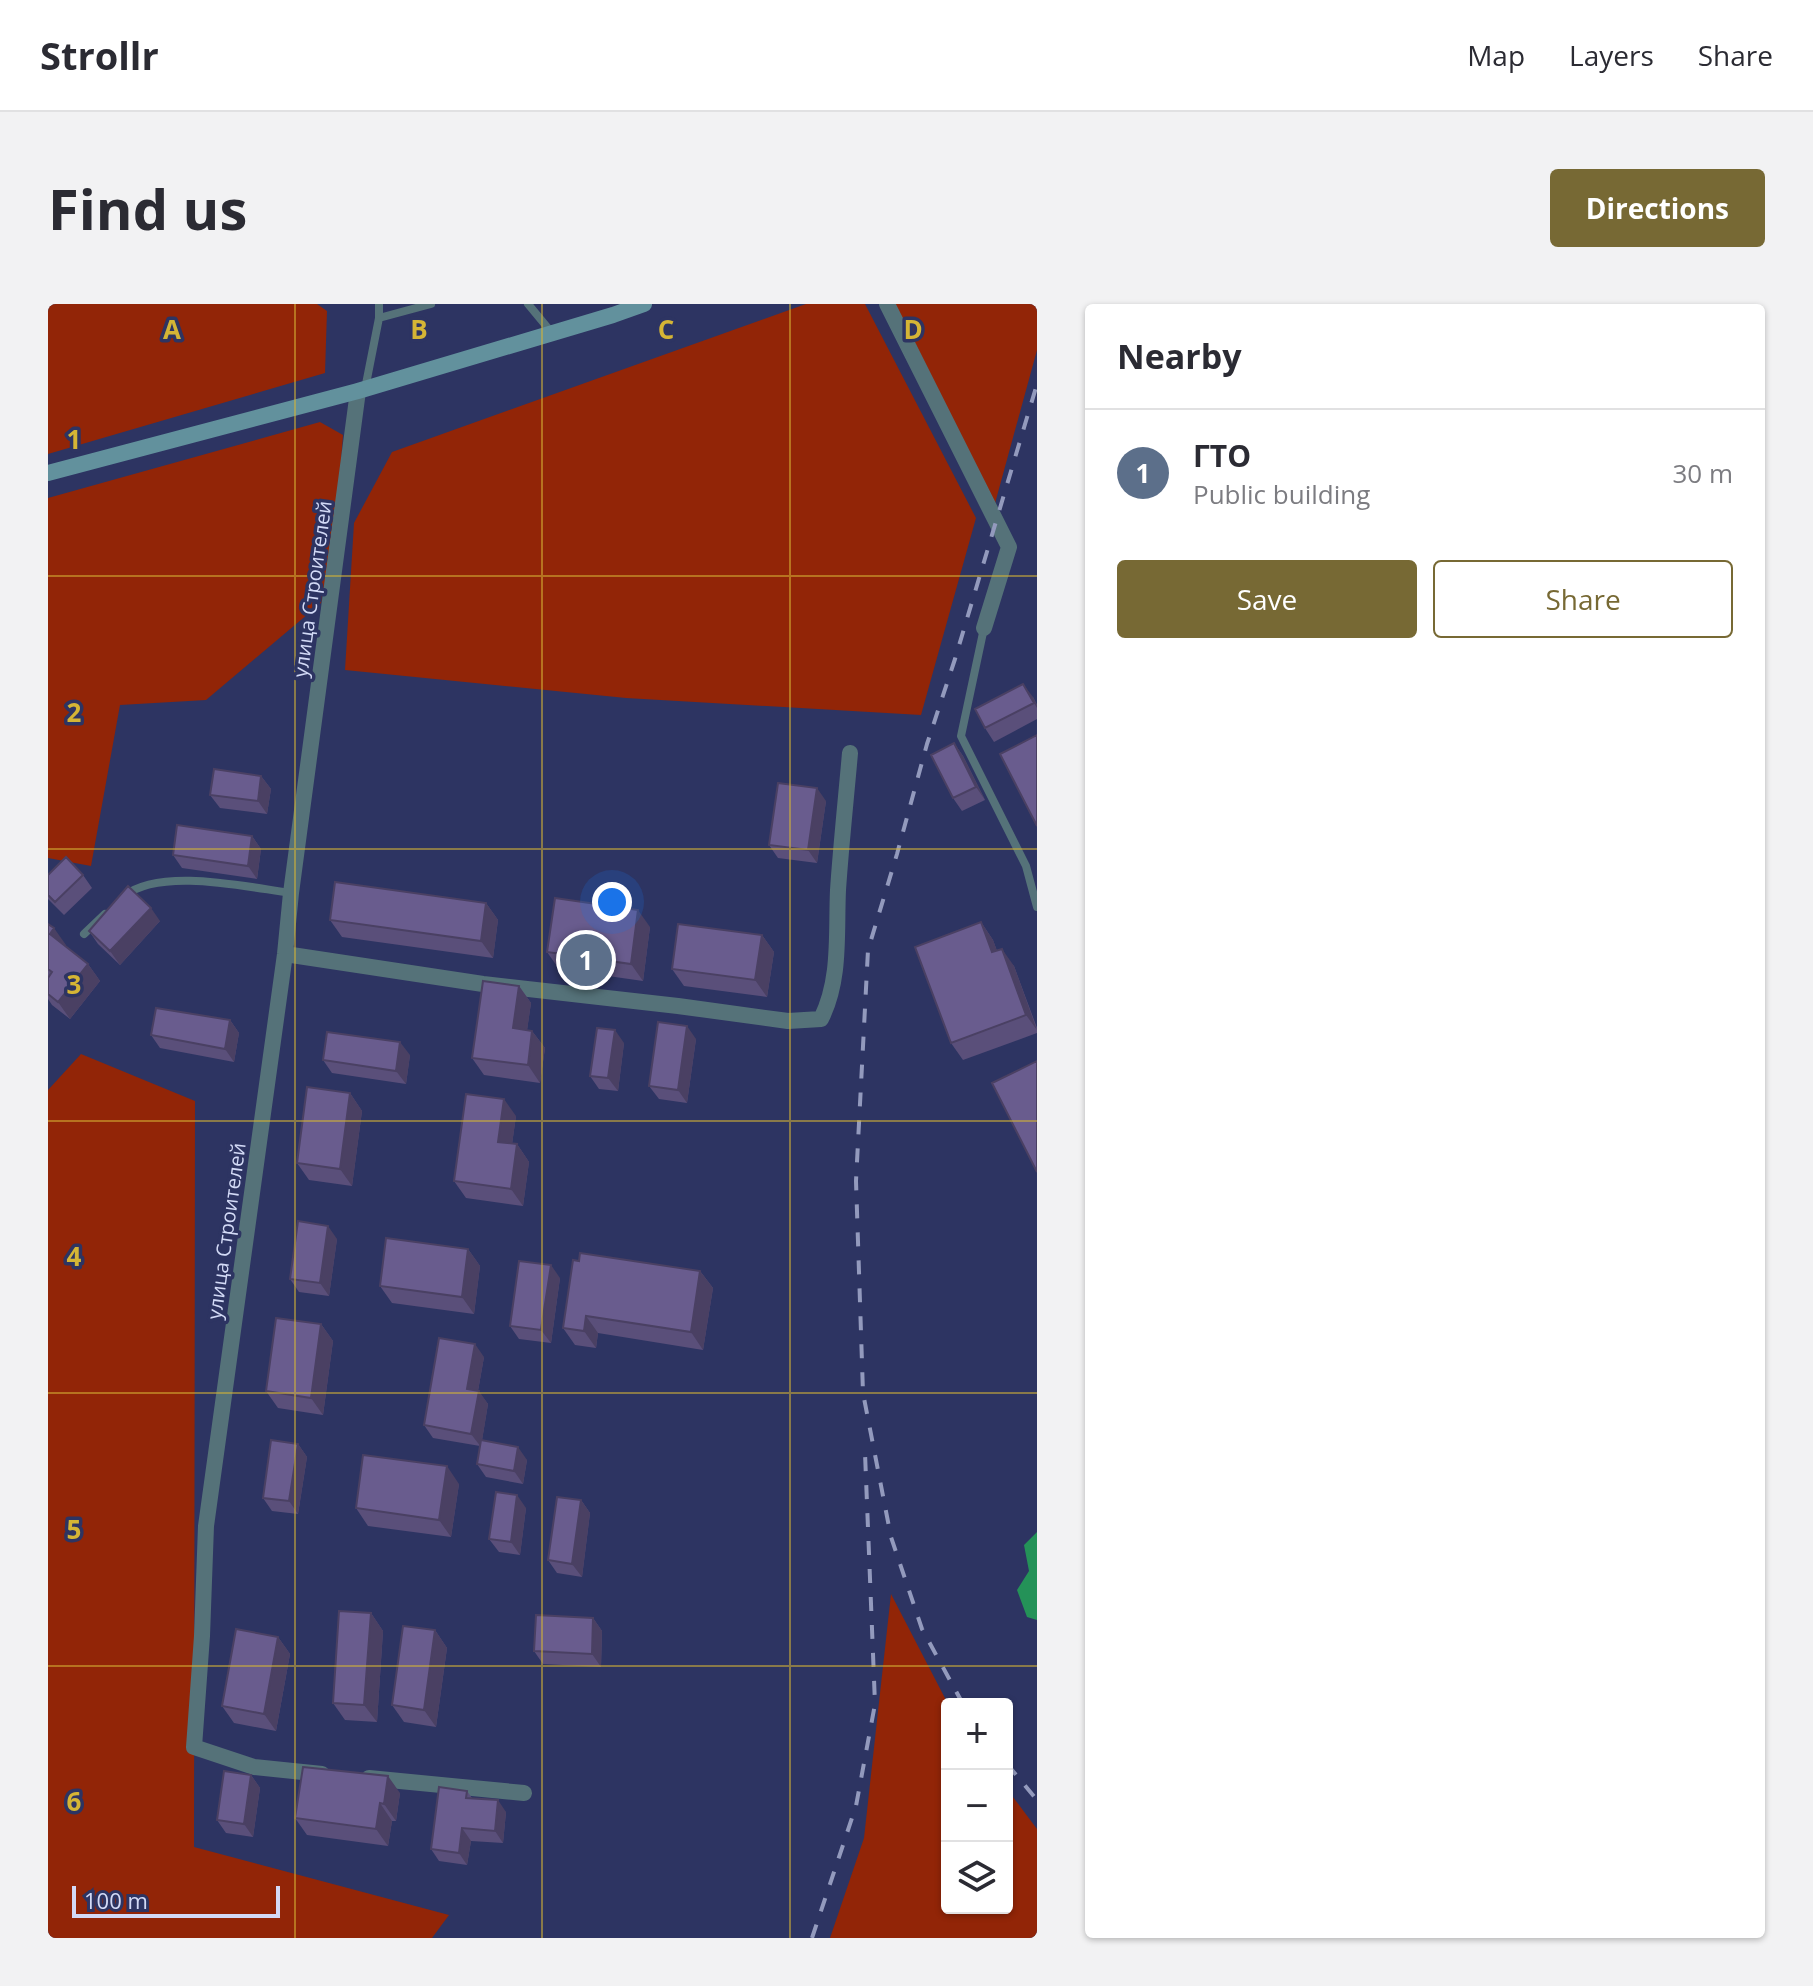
<!DOCTYPE html>
<html lang="en">
<head>
<meta charset="utf-8">
<style>
  :root { --surface:#fff; --page:#f2f2f3; --text:#2b2b33; --muted:#7c7c81; --line:#e1e1e2; --accent:#776934 }
  body { margin:0; font-family:"Open Sans",sans-serif; background:var(--page); color:var(--text) }
  .controls { position:absolute; right:24px; bottom:24px; display:grid; overflow:hidden; border-radius:8px; box-shadow:0 2px 6px #0004 }
  .controls button { width:72px; height:72px; display:grid; place-items:center; padding:0; border:0; border-bottom:2px solid var(--line); background:var(--surface); color:var(--text); font:40px sans-serif }
  .scale { position:absolute; left:24px; bottom:20px; width:208px; box-sizing:border-box; padding-left:8px; border:4px solid #d3daf6; border-top:0; font-size:22px; line-height:28px; white-space:nowrap; color:#d3daf6; -webkit-text-stroke:6px #2d3462; paint-order:stroke }
  .you { position:absolute; left:564px; top:598px; width:28px; height:28px; margin:-20px; border:6px solid #fff; border-radius:50%; background:#1a73e8; box-shadow:0 0 0 12px #1a73e833 }
  .badge { display:grid; place-items:center; width:52px; height:52px; border-radius:50%; background:var(--accent); color:#fff; font-size:26px; font-weight:700 }
  .pin { position:absolute; translate:-50% -50%; border:4px solid #fff; box-shadow:0 2px 8px #0006 }
  .list { margin:0; padding:0; list-style:none }
  h2 { display:flex; justify-content:space-between; align-items:center; height:104px; margin:0; padding:0 32px; font-size:34px }
  h2 small { font-size:26px; font-weight:400; color:var(--muted) }
  .list li { display:grid; grid-template-columns:52px 1fr auto; gap:24px; align-items:center; box-sizing:border-box; height:128px; padding:0 32px; border-top:2px solid var(--line) }
  .list b { display:block; font-size:30px; white-space:nowrap }
  .list p { margin:0; font-size:26px; white-space:nowrap; color:var(--muted) }
  .list em { font-size:26px; font-style:normal; color:var(--muted) }
  .actions { display:flex; gap:16px; padding:24px 32px }
  .actions a { flex:1; padding:18px 0; border:2px solid var(--accent); border-radius:8px; text-align:center; font-size:28px; color:var(--accent) }
  .actions .main { background:var(--accent); color:#fff }
  .icon { flex:none; width:44px; height:44px; fill:none; stroke:currentColor; stroke-width:2; stroke-linecap:round; stroke-linejoin:round }
  .map { position:relative; flex:none; width:989px; height:1634px; overflow:hidden; border-radius:8px }
  header { display:flex; align-items:center; gap:48px; box-sizing:border-box; height:112px; padding:0 40px; background:var(--surface); border-bottom:2px solid var(--line) }
  header strong { font-size:38px }
  nav { display:flex; gap:44px; margin-inline-start:auto; font-size:28px }
  .intro { display:flex; align-items:center; justify-content:space-between; box-sizing:border-box; height:192px; padding:0 48px }
  h1 { margin:0; font-size:56px }
  .button { padding:20px 36px; border-radius:8px; background:var(--accent); color:#fff; font-size:28px; font-weight:700 }
  main { display:flex; gap:48px; padding:0 48px }
  aside { flex:1; background:var(--surface); border-radius:8px; box-shadow:0 2px 6px #0004 }
  .map>svg:first-child { display:block }
  .green { fill:#922507 }
  .water { fill:#249258 }
  .lines { fill:none; stroke-linecap:round; stroke-linejoin:round }
  .lane { stroke:#557279; stroke-width:8 }
  .street { stroke:#557279; stroke-width:16 }
  .secondary { stroke:#62919d; stroke-width:16 }
  .rail { stroke:#939abd; stroke-width:4; stroke-dasharray:14 14; stroke-linecap:butt }
  .wall { fill:#5a4f7a }
  .shaded-wall { fill:#4a4063 }
  .building { fill:#695c8e; stroke:#4a4063; stroke-width:2 }
  .grid { fill:none; stroke:#d5b535; stroke-width:2; stroke-opacity:0.55 }
  .labels { text-anchor:middle; dominant-baseline:central; stroke-width:7; stroke-linejoin:round; paint-order:stroke }
  .street-label { font-size:20px; fill:#d3daf6; stroke:#2d3462 }
  .grid-label { font-size:26px; text-anchor:middle; font-weight:bold; fill:#d5b535; stroke:#2d3462; stroke-width:7; stroke-linejoin:round; paint-order:stroke }
</style>
</head>
<body>
<header>
<strong>Strollr</strong>
<nav><a>Map</a><a>Layers</a><a>Share</a></nav>
</header>
<div class="intro"><h1>Find us</h1><a class="button">Directions</a></div>
<main>
<div class="map">
<svg width="989" height="1634" viewBox="0 0 989 1634">
  <rect width="100%" height="100%" fill="#2d3462"/>
  <path class="green" d="M0 0H269L279 7 277 69 0 150Z
    M758 0H817L928 214 873 411 578 394 297 366 306 219 344 148Z
    M846 0H989V46L946 203Z
    M272 118 295 131 289 209 273 299 158 396 72 401 43 562 0 554V194Z
    M33 750 147 797 146 1543 401 1611 384 1634H0V786Z
    M843 1290 900 1400 899 1604H959V1485L989 1525V1634H782L816 1534Z"/>
  <path class="water" d="M989 1228V1316L979 1313 969 1286 981 1267 976 1241Z"/>
  <g class="lines">
    <path class="lane" d="M480 0 504 29
      M331 14V0
      M317 85 331 14 383 0
      M936 324 913 432 978 562 989 603
      M76 592C113 563 198 583 243 589
      M36 630 57 610"/>
    <path class="street" d="M839 0 961 243 936 324
      M237 650 435 680 630 702 740 717 773 715C793 675 788 630 790 586 793 541 798 495 802 449
      M274 1470 206 1463 146 1443 154 1332 158 1222 237 650 243 589 310 87
      M321 1474 476 1489"/>
    <path class="secondary" d="M0 169 310 87 565 11 596 0"/>
    <path class="rail" d="M915 1400 874 1325 843 1233 815 1089 808 877 820 646 849 550 879 440 907 355 989 80
      M959 1460 989 1496
      M764 1634 808 1502 827 1400 817 1149"/>
  </g>
  <path class="wall" d="M985 393 989 401V415L946 438 937 424Z
    M906 439 915 452 937 496 914 507 905 494Z
    M213 472 223 485 219 510 172 504 162 491Z
    M778 497 769 559 730 554 721 541Z
    M204 532 213 545 209 575 134 564 125 551Z
    M0 571H35L44 584 16 611 0 595Z
    M438 599 450 616 445 654 294 633 282 616Z
    M112 617 72 661 50 640 41 627Z
    M933 618 945 636 949 647 966 662 989 724V729L915 756 903 739Z
    M0 620 17 642 40 660 52 677 22 715 4 701 0 695Z
    M602 623 595 677 511 665 499 648Z
    M714 631 726 648 719 693 636 682 624 665Z
    M471 682 483 699 479 726 484 727 497 744 492 779 436 771 424 754Z
    M182 716 191 729 186 758 112 744 103 731Z
    M648 735 639 799 611 795 601 782Z
    M576 739 570 787 551 785 542 772Z
    M362 751 358 780 284 769 275 756Z
    M302 789 314 807 304 882 261 876 249 859Z
    M468 812 464 840H469L481 858 475 902 418 894 406 877Z
    M289 935 281 992 251 988 242 975Z
    M420 945 432 962 426 1010 344 999 332 982Z
    M525 956 652 967 665 984 655 1046 550 1029 548 1044 527 1041 515 1024Z
    M512 974 503 1039 471 1035 462 1022Z
    M273 1020 285 1037 275 1111 230 1104 218 1087Z
    M436 1053 430 1087 440 1100 434 1136 479 1156 475 1180 438 1173 429 1160 432 1142 385 1134 376 1121Z
    M250 1140 259 1153 250 1210 224 1207 215 1194Z
    M411 1180 403 1233 320 1222 308 1204Z
    M533 1196 542 1209 534 1273 509 1269 500 1256Z
    M478 1204 472 1251 451 1248 441 1235Z
    M323 1309 335 1327 329 1418 297 1416 285 1399Z
    M545 1314 554 1327 553 1363 495 1360 486 1347Z
    M387 1326 399 1344 388 1423 356 1418 344 1401Z
    M230 1333 242 1350 228 1427 186 1419 174 1402Z
    M203 1471 212 1484 205 1533 178 1529 169 1516Z
    M419 1487 424 1494 458 1508 455 1539 423 1537 419 1561 391 1557 383 1545Z
    M352 1489 348 1517H344L340 1542 259 1531 247 1514Z"/>
  <path class="shaded-wall" d="M975 380 985 393 989 401V404Z
    M906 439 915 452 937 496 928 483Z
    M213 472 223 485 219 510 210 497Z
    M769 484 778 497 769 559 760 546Z
    M204 532 213 545 209 575 200 562Z
    M438 599 450 616 445 654 433 637Z
    M103 604 112 617 72 661 62 647Z
    M590 606 602 623 595 677 583 660Z
    M933 618 945 636 956 666 944 648Z
    M6 624 18 641 14 647 2 630Z
    M714 631 726 648 719 693 707 676Z
    M954 645 966 662 989 726 978 711Z
    M40 660 52 677 22 715 10 698Z
    M471 682 483 699 477 741 465 724Z
    M182 716 191 729 186 758 177 745Z
    M639 722 648 735 639 799 630 786Z
    M567 726 576 739 570 787 560 774Z
    M484 727 497 744 492 779 480 761Z
    M352 738 362 751 358 780 348 767Z
    M302 789 314 807 304 882 292 865Z
    M456 795 468 812 462 855 450 838Z
    M469 840 481 858 475 902 463 885Z
    M280 922 289 935 281 992 272 979Z
    M420 945 432 962 426 1010 414 993Z
    M503 961 512 974 503 1039 493 1026Z
    M652 967 665 984 655 1046 643 1028Z
    M538 1012 550 1029 548 1044 536 1027Z
    M273 1020 285 1037 275 1111 263 1094Z
    M427 1040 436 1053 428 1098 419 1085Z
    M431 1087 440 1100 433 1143 423 1130Z
    M250 1140 259 1153 250 1210 241 1197Z
    M470 1143 479 1156 475 1180 466 1167Z
    M399 1162 411 1180 403 1233 391 1216Z
    M469 1191 478 1204 472 1251 463 1238Z
    M533 1196 542 1209 534 1273 524 1260Z
    M323 1309 335 1327 329 1418 316 1401Z
    M545 1314 554 1327 553 1363 544 1350Z
    M387 1326 399 1344 388 1423 376 1406Z
    M230 1333 242 1350 228 1427 216 1410Z
    M203 1471 212 1484 205 1533 196 1520Z
    M340 1472 352 1489 348 1517 336 1500Z
    M450 1496 458 1508 455 1539 447 1527Z
    M332 1499 344 1517 340 1542 328 1525Z
    M414 1524 423 1537 419 1561 411 1549Z"/>
  <path class="building" d="M975 380 986 399 937 424 927 405Z
    M989 431V522L952 450Z
    M906 439 928 483 905 494 883 451Z
    M166 465 213 472 210 497 162 491Z
    M730 479 769 484 760 546 721 541Z
    M129 521 204 532 200 562 125 551Z
    M18 553 35 571 7 598 0 591V571Z
    M287 578 438 599 433 637 282 616Z
    M80 582 103 604 62 647 41 627Z
    M507 594 590 606 583 660 499 648Z
    M933 618 944 648 954 645 978 711 903 739 867 643Z
    M0 620 6 624 2 630 40 660 10 698 0 690V674L4 668 0 665Z
    M630 620 714 631 707 676 624 665Z
    M435 677 471 682 465 724 484 727 480 761 424 754Z
    M108 704 182 716 177 745 103 731Z
    M610 718 639 722 630 786 601 782Z
    M549 724 567 726 560 774 542 772Z
    M279 728 352 738 348 767 275 756Z
    M989 757V868L944 779Z
    M259 783 302 789 292 865 249 859Z
    M418 790 456 795 450 838 469 840 463 885 406 877Z
    M250 917 280 922 272 979 242 975Z
    M338 934 420 945 414 993 332 982Z
    M532 949 652 967 643 1028 538 1012 536 1027 515 1024 525 956 531 957Z
    M471 957 503 961 493 1026 462 1022Z
    M228 1014 273 1020 263 1094 218 1087Z
    M391 1034 427 1040 419 1085 431 1087 423 1130 376 1121Z
    M223 1136 250 1140 241 1197 215 1194Z
    M433 1136 470 1143 466 1167 429 1160Z
    M315 1151 399 1162 391 1216 308 1204Z
    M448 1188 469 1191 463 1238 441 1235Z
    M509 1193 533 1196 524 1260 500 1256Z
    M291 1307 323 1309 316 1401 285 1399Z
    M488 1311 545 1314 544 1350 486 1347Z
    M355 1322 387 1326 376 1406 344 1401Z
    M188 1325 230 1333 216 1410 174 1402Z
    M255 1463 340 1472 336 1500 332 1499 328 1525 247 1514Z
    M176 1467 203 1471 196 1520 169 1516Z
    M391 1483 419 1487 418 1494 450 1496 447 1527 414 1524 411 1549 383 1545Z"/>
  <path class="grid" d="M247 0V1634M494 0V1634M742 0V1634M0 272H989M0 545H989M0 817H989M0 1089H989M0 1362H989"/>
  <g class="labels">
    <g class="street-label">
      <text transform="translate(264 285) rotate(-82)">улица Строителей</text>
      <text transform="translate(178 927) rotate(-82)">улица Строителей</text>
    </g>
  </g>
  <g class="grid-label">
    <text x="124" y="35">A</text>
    <text x="371" y="35">B</text>
    <text x="618" y="35">C</text>
    <text x="865" y="35">D</text>
    <text x="26" y="145">1</text>
    <text x="26" y="418">2</text>
    <text x="26" y="690">3</text>
    <text x="26" y="962">4</text>
    <text x="26" y="1235">5</text>
    <text x="26" y="1507">6</text>
  </g>
</svg>
<div class="controls">
<button>+</button>
<button>−</button>
<button><svg class="icon" aria-label="layers" viewBox="0 0 24 24"><path d="M12 4l9 5-9 5-9-5zM3 14l9 5 9-5"/></svg></button>
</div>
<div class="scale">100 m</div>
<div class="you"></div>
<div class="pin badge" style="left:538px;top:656px;background:#5c6f8a">1</div>
</div>
<aside>
<h2>Nearby<small></small></h2>
<ul class="list">
<li><span class="badge" style="background:#5c6f8a">1</span><div><b>ГТО</b><p>Public building</p></div><em>30 m</em></li>
</ul>
<div class="actions"><a class="main">Save</a><a>Share</a></div>
</aside>
</main>
</body>
</html>
